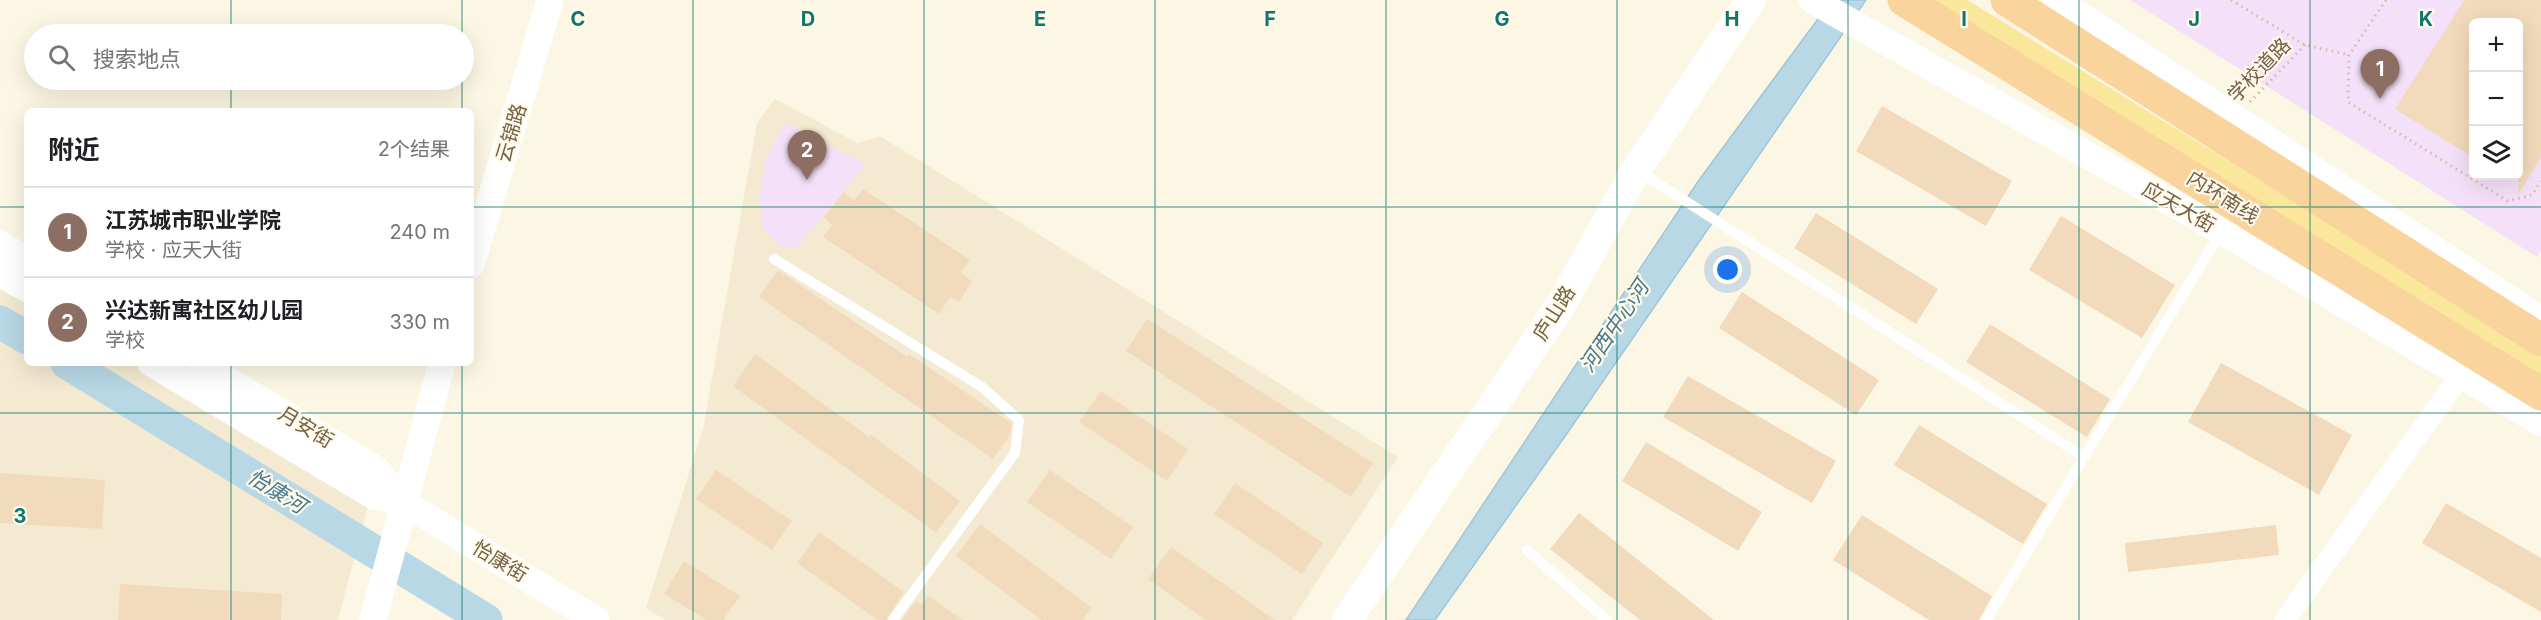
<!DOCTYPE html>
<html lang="zh">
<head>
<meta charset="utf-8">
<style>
  :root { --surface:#fff; --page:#f6f6f6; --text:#202124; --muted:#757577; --line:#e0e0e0; --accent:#794e35 }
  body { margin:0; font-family:Inter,"Noto Sans SC",sans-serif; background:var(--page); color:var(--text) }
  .controls { position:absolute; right:18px; top:18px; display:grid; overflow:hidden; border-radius:9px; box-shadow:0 6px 24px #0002 }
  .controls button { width:54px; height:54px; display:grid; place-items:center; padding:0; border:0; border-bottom:2px solid var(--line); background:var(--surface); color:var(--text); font:30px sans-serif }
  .you { position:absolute; left:1728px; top:270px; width:21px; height:21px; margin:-15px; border:4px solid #fff; border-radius:50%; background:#1a73e8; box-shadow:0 0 0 9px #1a73e833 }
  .badge { display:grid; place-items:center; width:39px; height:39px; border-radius:50%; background:var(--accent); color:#fff; font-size:20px; font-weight:700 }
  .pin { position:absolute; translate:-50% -50px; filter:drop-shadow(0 2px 3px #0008) }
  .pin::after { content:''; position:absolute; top:32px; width:21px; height:18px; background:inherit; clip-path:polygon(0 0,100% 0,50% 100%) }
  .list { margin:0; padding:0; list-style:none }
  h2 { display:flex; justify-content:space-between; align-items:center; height:78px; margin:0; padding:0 24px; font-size:26px }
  h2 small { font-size:20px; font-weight:400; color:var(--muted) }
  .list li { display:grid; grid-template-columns:39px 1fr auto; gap:18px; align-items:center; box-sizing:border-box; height:90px; padding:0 24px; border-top:2px solid var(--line) }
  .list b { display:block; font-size:22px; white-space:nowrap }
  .list p { margin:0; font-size:20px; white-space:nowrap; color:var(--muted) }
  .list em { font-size:20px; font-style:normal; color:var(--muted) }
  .icon { flex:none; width:33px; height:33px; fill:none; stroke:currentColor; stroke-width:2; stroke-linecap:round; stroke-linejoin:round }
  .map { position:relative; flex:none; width:2541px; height:620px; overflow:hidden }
  .search { position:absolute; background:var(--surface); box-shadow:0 6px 24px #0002; left:24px; top:24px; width:450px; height:66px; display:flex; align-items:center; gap:15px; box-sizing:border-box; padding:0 21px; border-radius:33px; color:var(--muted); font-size:22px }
  .panel { position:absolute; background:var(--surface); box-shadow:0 6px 24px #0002; left:24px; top:108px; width:450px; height:258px; border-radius:9px }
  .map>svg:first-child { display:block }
  .residential { fill:#f4ead2 }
  .education { fill:#f4e1f9; fill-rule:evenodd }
  .water { fill:#b8d8e6; stroke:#9fc6d8; stroke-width:1.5 }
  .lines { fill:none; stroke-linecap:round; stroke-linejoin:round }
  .river { stroke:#b8d8e6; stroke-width:33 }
  .building { fill:#f2dabc }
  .path { stroke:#d7bd9f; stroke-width:3; stroke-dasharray:1.5 4.5; stroke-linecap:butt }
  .service { stroke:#fff; stroke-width:10 }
  .minor { stroke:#fff; stroke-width:21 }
  .tertiary { stroke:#fff; stroke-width:27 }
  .secondary { stroke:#fff; stroke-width:30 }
  .primary { stroke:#fbe79c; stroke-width:33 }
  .trunk { stroke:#f9d49c; stroke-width:33 }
  .grid { fill:none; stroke:#0f766e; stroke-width:1.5; stroke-opacity:0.55 }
  .labels { text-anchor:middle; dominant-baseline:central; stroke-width:4.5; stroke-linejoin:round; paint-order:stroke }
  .street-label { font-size:20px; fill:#756049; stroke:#fffaea }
  .water-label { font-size:21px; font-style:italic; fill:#46788f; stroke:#fffaea }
  .grid-label { font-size:20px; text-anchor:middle; font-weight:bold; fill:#0f766e; stroke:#fffaea; stroke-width:4.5; stroke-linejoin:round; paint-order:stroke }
</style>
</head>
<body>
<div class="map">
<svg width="2541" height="620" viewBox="0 0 2541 620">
  <rect width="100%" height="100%" fill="#fcf7e4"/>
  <path class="residential" d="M775 99 858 143 880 136 1398 457 1292 620H665L646 608 703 429 757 123Z
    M0 273 27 289V363H151L371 495 338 620H0Z"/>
  <path class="education" d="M2130 0H2541V251L2537 257ZM2474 22H2518V176H2474Z
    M784 123 866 164 797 247H781L762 226 760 196 764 164Z"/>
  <path class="water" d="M1832 0H1866L1568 432 1435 620H1406L1699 180Z"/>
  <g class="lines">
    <path class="river" d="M0 322 27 338
      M67 363 486 620"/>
  </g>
  <path class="building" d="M2464 0H2541V157L2518 195V22H2474V158L2395 109Z
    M1882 106 2012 181 1986 226 1856 151Z
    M863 189 970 260 961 273 972 281 959 302 950 297 939 314 823 237 832 225 824 217 844 192 854 201Z
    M1816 213 1938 289 1916 324 1794 248Z
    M2061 216 2175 285 2142 338 2029 270Z
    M778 270 907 357 909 354 1011 423 1010 435 993 459 759 297Z
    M1742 292 1879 380 1856 415 1719 328Z
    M1147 319 1373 463 1351 497 1126 351Z
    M1990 324 2110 399 2087 437 1966 362Z
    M755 354 869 437 871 435 960 501 936 533 733 386Z
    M2221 363 2352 435 2319 495 2188 422Z
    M1688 376 1836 461 1812 503 1663 417Z
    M1101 391 1188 449 1167 481 1079 422Z
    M1919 425 2047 504 2023 544 1894 465Z
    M1646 442 1762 512 1738 551 1622 481Z
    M716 470 792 521 772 550 696 499Z
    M1050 470 1133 527 1111 559 1027 502Z
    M0 473 105 480 102 529 0 523Z
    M1235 483 1323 543 1302 574 1214 514Z
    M2446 503 2541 558V612L2422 543Z
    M1579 513 1714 620H1640L1550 549Z
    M1862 515 1992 596 1979 620H1929L1833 560Z
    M980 524 1092 608 1082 620H1042L956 556Z
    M2276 525 2279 555 2128 572 2125 543Z
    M819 532 904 592 886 620H878L797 563Z
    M1171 547 1275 620H1206L1148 579Z
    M684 561 740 596 723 620H707L664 594Z
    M120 584 282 594 281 620H118Z
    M928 596 963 620H902L916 601 922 605Z"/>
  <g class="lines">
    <path class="path" d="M2231 0 2305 45 2349 55
      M2386 0 2349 55 2348 102 2508 201 2532 195 2541 181
      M2250 102 2305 45"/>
    <path class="service" d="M1637 170 2084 457 1986 620
      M774 259 982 387 1019 420 1015 453 893 620
      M2084 457 2221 232
      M1527 550 1607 620"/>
    <path class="minor" d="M2285 620 2461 375"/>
    <path class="tertiary" d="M1812 0 2222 231 2541 423
      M2057 0 2541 320
      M0 244 27 260
      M471 265 550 0
      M0 273 27 289
      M151 363 372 495 403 502 596 620
      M199 363 376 469 403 502
      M373 620 442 363"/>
    <path class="secondary" d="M1347 620 1561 305 1636 170 1751 0"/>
    <path class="primary" d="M1936 0 2541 373"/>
    <path class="trunk" d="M1904 0 2541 394
      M2007 0 2541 340"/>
  </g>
  <path class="grid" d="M231 0V34M462 0V34M693 0V620M924 0V620M1155 0V620M1386 0V620M1617 0V620M1848 0V620M2079 0V620M2310 0V620M231 80V111M462 80V111M0 207H27M471 207H2541M231 363V620M462 363V620M0 413H2541"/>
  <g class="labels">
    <g class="street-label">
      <text transform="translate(2259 70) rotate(-46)">学校道路</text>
      <text transform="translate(511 133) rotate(-73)">云锦路</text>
      <text transform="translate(2223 197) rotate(32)">内环南线</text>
      <text transform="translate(2179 207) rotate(30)">应天大街</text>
      <text transform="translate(1554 313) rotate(-58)">庐山路</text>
      <text transform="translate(306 427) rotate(31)">月安街</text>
      <text transform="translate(500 561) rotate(31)">怡康街</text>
    </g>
    <g class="water-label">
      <text transform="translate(1614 326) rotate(-56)">河西中心河</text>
      <text transform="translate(277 491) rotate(32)">怡康河</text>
    </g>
  </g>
  <g class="grid-label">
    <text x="578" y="26">C</text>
    <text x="808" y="26">D</text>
    <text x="1040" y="26">E</text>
    <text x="1270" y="26">F</text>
    <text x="1502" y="26">G</text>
    <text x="1732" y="26">H</text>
    <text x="1964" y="26">I</text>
    <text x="2194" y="26">J</text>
    <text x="2426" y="26">K</text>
    <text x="20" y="523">3</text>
  </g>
</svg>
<div class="controls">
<button>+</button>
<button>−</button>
<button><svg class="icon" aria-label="layers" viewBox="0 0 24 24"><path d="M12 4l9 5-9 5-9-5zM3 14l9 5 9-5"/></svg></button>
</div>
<div class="you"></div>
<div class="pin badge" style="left:2380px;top:99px;background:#8d6e63">1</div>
<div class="pin badge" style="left:807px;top:180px;background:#8d6e63">2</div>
<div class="search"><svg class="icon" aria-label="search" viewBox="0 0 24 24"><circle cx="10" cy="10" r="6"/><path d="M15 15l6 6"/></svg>搜索地点</div>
<section class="panel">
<h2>附近<small>2个结果</small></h2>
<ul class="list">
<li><span class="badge" style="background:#8d6e63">1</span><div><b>江苏城市职业学院</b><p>学校 · 应天大街</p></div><em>240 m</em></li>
<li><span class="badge" style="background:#8d6e63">2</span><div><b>兴达新寓社区幼儿园</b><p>学校</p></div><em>330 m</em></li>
</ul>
</section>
</div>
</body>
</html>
